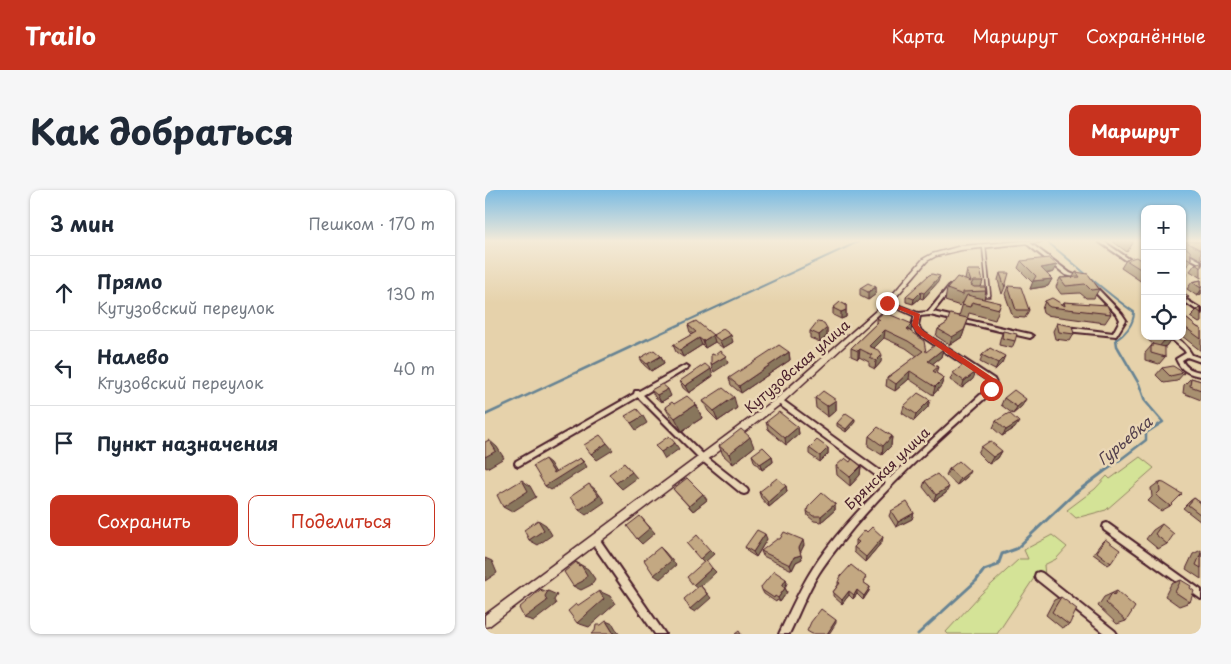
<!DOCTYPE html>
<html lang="ru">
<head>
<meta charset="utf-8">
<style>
  :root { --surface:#fff; --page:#f6f6f7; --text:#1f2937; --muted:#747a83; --line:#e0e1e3; --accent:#c8321e }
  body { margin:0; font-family:"Playpen Sans",sans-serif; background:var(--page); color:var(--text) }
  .controls { position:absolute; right:15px; top:15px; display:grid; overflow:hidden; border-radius:10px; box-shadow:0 1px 4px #0004 }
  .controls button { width:45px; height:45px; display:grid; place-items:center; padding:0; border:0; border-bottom:1px solid var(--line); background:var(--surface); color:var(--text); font:25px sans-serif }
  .stop { position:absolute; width:15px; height:15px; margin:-11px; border:4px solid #c8321e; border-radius:50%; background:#fff }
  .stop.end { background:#c8321e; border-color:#fff; box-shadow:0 1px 5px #0008 }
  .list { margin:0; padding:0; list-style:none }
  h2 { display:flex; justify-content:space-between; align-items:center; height:65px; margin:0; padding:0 20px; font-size:21px }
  h2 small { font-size:16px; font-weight:400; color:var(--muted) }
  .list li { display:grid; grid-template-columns:32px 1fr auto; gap:15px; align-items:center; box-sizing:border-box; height:75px; padding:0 20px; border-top:1px solid var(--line) }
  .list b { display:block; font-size:19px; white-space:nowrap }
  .list p { margin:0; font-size:16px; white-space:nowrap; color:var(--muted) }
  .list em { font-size:16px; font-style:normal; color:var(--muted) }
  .actions { display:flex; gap:10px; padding:15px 20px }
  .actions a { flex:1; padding:11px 0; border:1px solid var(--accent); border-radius:10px; text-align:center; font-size:18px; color:var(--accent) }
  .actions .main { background:var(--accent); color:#fff }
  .icon { flex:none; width:28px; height:28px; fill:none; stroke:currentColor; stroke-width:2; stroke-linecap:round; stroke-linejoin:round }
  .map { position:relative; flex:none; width:716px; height:444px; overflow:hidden; border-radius:10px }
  header { display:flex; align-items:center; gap:30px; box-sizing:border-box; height:70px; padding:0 25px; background:var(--accent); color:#fff }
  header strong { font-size:24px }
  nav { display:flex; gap:28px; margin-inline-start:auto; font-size:18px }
  .intro { display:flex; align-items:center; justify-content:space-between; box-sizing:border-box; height:120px; padding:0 30px }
  h1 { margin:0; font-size:35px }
  .button { padding:12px 22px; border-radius:10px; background:var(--accent); color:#fff; font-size:18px; font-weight:700 }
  main { display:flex; gap:30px; padding:0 30px }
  aside { flex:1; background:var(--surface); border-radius:10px; box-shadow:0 1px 4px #0004 }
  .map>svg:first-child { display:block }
  .green { fill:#d4e397; stroke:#8f8161 }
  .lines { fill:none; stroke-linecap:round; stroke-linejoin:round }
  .stream-far2 { stroke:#668393; stroke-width:2 }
  .stream-far1 { stroke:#668393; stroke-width:2.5 }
  .stream { stroke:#668393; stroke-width:3 }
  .service-casing { stroke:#4a1f2b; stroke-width:5.5 }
  .minor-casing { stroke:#4a1f2b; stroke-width:4 }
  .tertiary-casing { stroke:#4a1f2b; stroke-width:3 }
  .service { stroke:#ead7b5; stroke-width:2.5 }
  .minor { fill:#ead7b5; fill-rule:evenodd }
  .tertiary { fill:#ead7b5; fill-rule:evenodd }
  .wall { fill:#a89070; stroke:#4a1f2b }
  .shaded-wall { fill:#88765b; stroke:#4a1f2b }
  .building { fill:#c3a882; stroke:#4a1f2b }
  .route { fill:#c8321e }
  .labels { text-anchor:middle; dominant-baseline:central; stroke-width:5; stroke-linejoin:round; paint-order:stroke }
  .street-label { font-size:14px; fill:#4a1f2b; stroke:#ead7b5 }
  .water-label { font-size:15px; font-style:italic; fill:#53404e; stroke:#ead7b5 }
</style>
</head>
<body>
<header>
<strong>Trailo</strong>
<nav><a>Карта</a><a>Маршрут</a><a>Сохранённые</a></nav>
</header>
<div class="intro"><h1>Как добраться</h1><a class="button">Маршрут</a></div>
<main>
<aside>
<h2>3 мин<small>Пешком · 170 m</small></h2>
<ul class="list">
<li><svg class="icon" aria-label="ahead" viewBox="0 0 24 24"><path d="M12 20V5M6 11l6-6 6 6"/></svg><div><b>Прямо</b><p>Кутузовский переулок</p></div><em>130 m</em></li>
<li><svg class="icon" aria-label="left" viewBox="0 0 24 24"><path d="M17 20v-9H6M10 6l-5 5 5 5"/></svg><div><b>Налево</b><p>Ктузовский переулок</p></div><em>40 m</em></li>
<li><svg class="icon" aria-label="arrive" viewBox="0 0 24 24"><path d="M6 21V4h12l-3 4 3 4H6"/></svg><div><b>Пункт назначения</b></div></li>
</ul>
<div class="actions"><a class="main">Сохранить</a><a>Поделиться</a></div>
</aside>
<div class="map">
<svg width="716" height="444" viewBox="0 0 716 444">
  <rect width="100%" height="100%" fill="#e6d2ab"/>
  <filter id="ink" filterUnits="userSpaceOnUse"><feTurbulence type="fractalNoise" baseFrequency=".02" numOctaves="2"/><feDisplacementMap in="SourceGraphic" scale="10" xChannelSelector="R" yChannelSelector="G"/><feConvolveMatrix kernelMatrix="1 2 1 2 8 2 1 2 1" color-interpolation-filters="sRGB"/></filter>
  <g filter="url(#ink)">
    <path class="green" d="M655 267 669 278 621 320 591 328 582 320 610 299 622 286 625 289Z
      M567 345 582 357 571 369 559 375 560 387 551 385 512 444H463L461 442 496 404 534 369H543L539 360Z"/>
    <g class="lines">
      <path class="stream-far2" d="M561 51C591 74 618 101 649 122 649 135 639 145 631 150
        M161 150 375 51"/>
      <path class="stream-far1" d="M0 225 163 149
        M623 279 661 250V243L678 232 660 211 654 194 632 156 631 149"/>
      <path class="stream" d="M433 444 491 391 499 380 513 375 517 364 531 359 589 304 625 277"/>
      <g class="service-casing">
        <path id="service" d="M498 105H504L499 56"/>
      </g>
      <g class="minor-casing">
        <path id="minor" d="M613 51H618L660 80V83Z
          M542 52H544L585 83 597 88 595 89 581 85 542 54Z
          M697 61 716 71V74L697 64Z
          M605 95H609L637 124 641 130 631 146 581 141 578 139 581 137 628 143 635 130 633 126 605 97Z
          M464 96H468V97L448 122 545 144 548 146 545 148 445 125 435 126 433 135 436 141 509 189 512 195 508 201C460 244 411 287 369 337 357 352 345 366 334 383 322 402 314 424 304 444H294C304 423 315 398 328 378 348 347 374 319 401 293L292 213 291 211 292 209H296L405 288 506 195 505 192 432 143 427 135 430 126 401 113V112H405L433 123 443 122Z
          M697 107 716 119V123L697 110Z
          M683 146C693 146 702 156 707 165L716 168V172L702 167 697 170C700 178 708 181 716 182V186C704 184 696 181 691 169L701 163 699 160Z
          M201 175 204 177 203 178 158 205 220 266 262 299 263 301 262 303 259 304 256 303 216 270 153 207 35 275 33 276 31 275 30 273 31 271 149 204 150 201H154Z
          M622 333 716 400V409L619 340 618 337 619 334Z
          M110 346 113 347 180 444H170L107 353 106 350 107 347Z
          M554 382 557 383 630 441 632 444H620L551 389 550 386 551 383Z"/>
      </g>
      <g class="tertiary-casing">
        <path id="tertiary" d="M537 51H557L555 52 476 60 451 66 442 71 405 114 297 213 4 436 0 437V425L291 209 401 112 438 69 447 64 476 56Z"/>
      </g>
      <use href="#service" class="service"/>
      <use href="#minor" class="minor"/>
      <use href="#tertiary" class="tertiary"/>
    </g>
    <path class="wall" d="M627 51H647L648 53 642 62Z
      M697 51 716 52V70L706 64V70L701 77 697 75Z
      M659 65H660V94L636 78 641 70H656Z
      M536 71 569 82 562 84 567 89 563 96 545 99 548 93 533 78Z
      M716 72V88L705 81 710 74Z
      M482 80 498 91 496 97 501 101 499 109 514 119 510 130 484 123 477 147 465 155 451 146 453 139 474 126 478 113H476L475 116 460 111 462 99 480 90Z
      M591 82 614 99 609 108H601L595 103 576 104 571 97 575 88 588 87Z
      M515 83 520 97 517 104 513 90Z
      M716 90V104L712 106 702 99 707 92Z
      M453 92 438 109 435 108 428 114 421 112V106Z
      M523 96 544 120 540 128 528 127 520 104Z
      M391 97V104L383 110 375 106V98Z
      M560 111 578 114 579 112 626 124 620 133 561 125 558 123 557 119Z
      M361 115V127L356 129 348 125V118Z
      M716 118V132L714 133 705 127 712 120Z
      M697 125 712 137 716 139V161L697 146Z
      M392 128 426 142 441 162 458 159 456 167 447 174 453 177 451 183 459 188 456 196 448 205 424 189 410 201 401 196 402 188 432 166 421 158 399 148 389 158 396 172 390 179 384 176V172L374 167 373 169 366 166V158L392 133Z
      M572 133 589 144 585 151 570 149 568 141Z
      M203 135 228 145 248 152 238 158 230 152 220 158 217 155 198 167 191 162 188 155 208 144 205 142Z
      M342 138V146L335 152 325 148V141Z
      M518 141 530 151 527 158 514 155 515 149Z
      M667 146H688L681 156 678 157 680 167 674 174 660 170V163L668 154 663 150Z
      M304 162 305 170 256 203 246 195 244 188Z
      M497 165 517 173 510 180 495 172Z
      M176 166 179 173 166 181 159 175 155 168Z
      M677 178 699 183 692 191 679 193 671 185Z
      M226 179 228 186 204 203 198 198 195 191Z
      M468 183 488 189 477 198 465 190Z
      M706 188 716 191V210L698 203 699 195Z
      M166 200 186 206 176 212 170 207Z
      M330 208 351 210V220L343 227 331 218Z
      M519 208 537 216 528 224 516 215Z
      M218 211 252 218 233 231 223 221Z
      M189 214H211L217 228 197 241 187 230 180 217Z
      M419 216 443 217 429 231 417 223Z
      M511 231 530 238 517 246 508 238Z
      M281 232 313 237 314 244 301 255 283 239Z
      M370 232 361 242 352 236V233Z
      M384 246H407L406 256 397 265 383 256Z
      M234 256 269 257 248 274 238 265Z
      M496 257 517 261 513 268 504 274 493 263Z
      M324 258H343V264L335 272 324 264Z
      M267 265 287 266 288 272 277 280 269 271Z
      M365 272 376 276 375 285 365 296 352 285 351 276Z
      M464 279 482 287 472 295 461 285Z
      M440 291 461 303 449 311 438 297Z
      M674 292 685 316 676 321 663 311 667 307 666 298Z
      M301 296 302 302 284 317 276 308 274 302Z
      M188 299 222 310 208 321Z
      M709 308 716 313V332L698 318 705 311Z
      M350 314V320L336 332 329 331 323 326 322 321Z
      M406 321 429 323 427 329 411 337 404 326Z
      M677 334 682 354 673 359 661 349 668 340Z
      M382 342 397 352 380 372 369 362V357L371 355V350Z
      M282 349 271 367 263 362 260 357Z
      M620 349 626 373 623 375 608 364 617 352Z
      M319 355 315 363 317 369 311 372 307 380 278 366 276 361Z
      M716 360V389L701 379 708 364Z
      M301 389 302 393 300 398 302 402 295 412 292 410 291 412 279 404 277 400Z
      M696 390 705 398V412L694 416 680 406 686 394Z
      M353 392H380L379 393 385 397 384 401 378 410 372 404 368 409 364 405 357 414 348 406V402L353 395Z
      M632 401 641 431 632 434 613 416 619 407Z
      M576 407 584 435 577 438 561 425 569 410Z"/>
    <path class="shaded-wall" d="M572 75 569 82 553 85 556 78Z
      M703 83 697 91V84Z
      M455 86 453 92 438 109 439 103Z
      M567 89 563 96 545 99 548 91Z
      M391 97V104L383 110V102Z
      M716 100V104L712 106Z
      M436 102 435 108 428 114 429 109Z
      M704 107 698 114H697V108Z
      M361 120V127L356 129V122Z
      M483 130 477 147 465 155 467 147Z
      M427 134 426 142 422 139Z
      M342 138V146L335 152 334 145Z
      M400 140 399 148 383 164 384 156Z
      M228 145 230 152 220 158 218 151Z
      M246 145 248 152 238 158 235 151Z
      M688 146 681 156 673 158 679 151 685 147Z
      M214 148 217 155 198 167 195 160Z
      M375 159 374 167 373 169V161Z
      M458 159 456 167 441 179 443 171Z
      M304 162 305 170 256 203 254 196Z
      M397 165 396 172 390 179 391 171Z
      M176 166 179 173 166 181 162 174Z
      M241 166 243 173 229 182 226 175Z
      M520 166 517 173 510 180 513 173Z
      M226 179 228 186 204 203 200 196Z
      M425 181 424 189 410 201 411 194Z
      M491 182 488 189 477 198 479 191Z
      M459 188 456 196 448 205 450 197Z
      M183 199 186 206 176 212 172 205Z
      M249 207 252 218 233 231 229 221Z
      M541 209 537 216 528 224 532 217Z
      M351 210V220L343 227 342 216Z
      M445 210 443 217 429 231 431 224Z
      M211 214 217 228 197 241 190 228Z
      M158 226 162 233 151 240 146 233Z
      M370 229V232L361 242V239Z
      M534 232 530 238 517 246 521 240Z
      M313 237 314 244 301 255 300 248Z
      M407 246 406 256 397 265 398 256Z
      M265 247 269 257 248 274 244 264Z
      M4 250 12 257 19 268 2 278 0 277V267Z
      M122 253 128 260 112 270 106 264Z
      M190 253 194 259 180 269 176 262Z
      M343 258V264L335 272V266Z
      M517 261 513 268 504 274 508 267Z
      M287 266 288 272 277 280 275 274Z
      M95 268 99 272 102 277 66 300 60 296Z
      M60 269 65 273 74 288 69 283Z
      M139 273 152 288 137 299 131 293Z
      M376 276 375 285 365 296V287Z
      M485 281 482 287 472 295 475 289Z
      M37 290 45 296 51 307 27 322 18 317Z
      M104 294 111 300 120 312 101 325 94 320Z
      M301 296 302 302 284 317 283 312Z
      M464 297 461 303 449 311 451 305Z
      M218 304 222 310 208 321 204 316Z
      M350 314V320L336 332V326Z
      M429 323 427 329 411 337 413 332Z
      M155 326 170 343 157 354 152 349Z
      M53 330 61 335 67 345 53 355 44 350Z
      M280 344 282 349 271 367 268 362Z
      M398 347 397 352 380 372 381 367Z
      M318 350 319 355 315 363 314 358Z
      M175 357 180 362 191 375 175 389 169 385Z
      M225 360 229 364 219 373 215 369Z
      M316 365 317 369 311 372 307 380 305 375 309 367Z
      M0 368 7 371 12 383 0 391Z
      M91 372 103 379 110 389 106 395 96 400 88 396 94 376Z
      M227 378 231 382 216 396 226 408 210 422 205 419 213 399 208 395Z
      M301 389 302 393 298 400 297 396Z
      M385 397 384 401 378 410 379 406Z
      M300 398 302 402 295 412 293 408Z
      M56 399 62 402 63 401 72 405 69 410 71 414 49 431 39 428 57 402Z
      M372 400V404L368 409 369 405Z
      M114 401 125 406 130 414 104 437 92 433Z
      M364 401V405L357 414V410Z
      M351 430V433L344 444H342Z
      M121 431 128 434 134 444H129Z"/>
    <path class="building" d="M697 51 716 52V60L701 52 700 57 705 61 706 70 697 65Z
      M651 67 660 73V82L641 70Z
      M564 68 572 75 556 78 567 89 548 91 551 86 536 71Z
      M716 72V78L710 74Z
      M697 79 703 83 697 84Z
      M482 80H495L498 91H488L486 95 489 97H500L501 101 478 102V105L462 99 472 87 486 92Z
      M591 82 603 84 614 99 606 100 600 94 581 96 575 88 595 87Z
      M515 83H524L520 97Z
      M447 84 455 86 439 103 436 102 429 109 421 106 444 85Z
      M716 90V98L707 92Z
      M383 93 391 97 383 102 375 98Z
      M523 96 536 97 544 120H531Z
      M697 103 704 107 697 108Z
      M482 105 516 113 514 119 487 112 485 117 477 115Z
      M567 108 580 116 579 112 622 115 626 124 565 117 562 115 560 111Z
      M355 112 361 115V120L356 122 348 118Z
      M716 118V123L712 120Z
      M399 122 427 134 422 139 439 151 441 162 450 155 458 159 443 171 453 177 448 181 459 188 450 197 425 181 411 194 402 188 438 161 423 151 400 140 384 156 395 161 397 165 391 171 385 168 387 165 375 159 373 161 366 158 395 130 392 128Z
      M465 124 482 128 483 130 479 140 467 147 453 139 462 133Z
      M697 125 712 137 716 139V149L697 135Z
      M211 131 228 145 238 139 246 145 235 151 228 145 218 151 214 148 195 160 188 155 211 142 203 135Z
      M332 132 339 133 342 138 334 145 325 141Z
      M572 133 587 136 589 144 574 142Z
      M518 141 532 144 530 151 517 148Z
      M673 146H688L685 147 687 149 679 151Z
      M667 154 680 157V167L666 163V156L667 157Z
      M294 155 304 162 254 196 244 188Z
      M505 158 520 166 513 173 497 165Z
      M169 160 176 166 162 174 155 168Z
      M235 161 241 166 226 175V164L230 165Z
      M220 174 226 179 200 196 195 191Z
      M478 175 491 182 479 191 468 183Z
      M688 176 699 183 685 186 677 178Z
      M706 188 716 191V200L705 196Z
      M177 194 183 199 172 205 166 200Z
      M238 198 249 207 229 221 218 211Z
      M529 200 541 209 532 217 519 208Z
      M338 201 351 210 342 216 330 208Z
      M433 203 445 210 431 224 419 216Z
      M202 206 211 214 190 228 180 217 187 212 189 214Z
      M152 219 158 226 146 233 140 226Z
      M294 222 313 237 300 248 281 232Z
      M361 223 370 229 361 239 352 233Z
      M524 223 534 232 521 240 511 231Z
      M393 237 407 246 398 256 384 246Z
      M256 239 265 247 244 264 234 256Z
      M115 245 122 253 106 264 99 255Z
      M184 246 190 253 176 262 170 256Z
      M4 250 11 261 0 267V252Z
      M332 250 343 258 335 266 324 258Z
      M505 251 517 261 508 267 496 257Z
      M278 257 287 266 275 274 267 265Z
      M95 268 98 272 60 296 48 276 60 269 69 283Z
      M360 268 365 272 367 269 376 276 365 287 351 276Z
      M474 271 485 281 475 289 464 279Z
      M139 273 147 282 131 293 124 284Z
      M452 284 464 297 451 305 440 291Z
      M202 288 218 304 204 316 188 299Z
      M292 288 301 296 283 312 274 302Z
      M37 290 43 301 18 317 12 305Z
      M674 292 679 293 697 304 685 316 671 305 675 301Z
      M104 294 114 306 94 320 85 307Z
      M337 303 350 314 336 326H328L322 321 323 317Z
      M709 308 716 313V325L703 315Z
      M422 312 429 323 413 332 406 321Z
      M155 326 165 338 152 349 142 336Z
      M53 330 59 340 44 350 39 340Z
      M677 334 689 344 682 354 670 344Z
      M387 337 398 347 381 367 369 357 374 352 371 350 380 340 382 342Z
      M272 340 280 344 268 362 260 357Z
      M299 342 318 350 314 358 316 365 309 367 305 375 276 361 292 349H295Z
      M212 345 225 360 215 369 202 354Z
      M620 349 635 360 626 373 612 362Z
      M175 357 186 371 169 385 159 370Z
      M716 363V378L711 375Z
      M221 370 227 378 208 395 202 387Z
      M91 372 94 376 96 375 102 385 98 391 88 396 79 382Z
      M366 375 381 387 378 392 385 397 379 406 372 400 369 405 364 401 357 410 348 402 355 393 353 392 356 386Z
      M289 381 301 389 297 396 300 398 293 408 290 406 289 408 277 400 276 397Z
      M696 390 706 396 705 398 709 401 705 412 690 402Z
      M215 395 222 404 205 419 199 409Z
      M56 399 57 402 63 401 60 406 62 411 39 428 34 418Z
      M114 401 119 409 92 433 83 421 91 414 92 416Z
      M632 401 650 417 641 431 621 413 627 403 629 405Z
      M576 407 592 419 584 435 567 422Z
      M336 419 351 430 342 444H327L322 441 326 432Z
      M121 431 129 444H106L110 441 111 435H116Z
      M254 441 256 444H250Z"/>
  </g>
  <linearGradient id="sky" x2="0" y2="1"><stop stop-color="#7bbbe2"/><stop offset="0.45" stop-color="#f4ebd9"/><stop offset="1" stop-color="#f4ebd9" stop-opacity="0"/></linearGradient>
  <rect width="716" height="113" fill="url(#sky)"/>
  <path class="route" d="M402 111 435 124 433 135 437 140 510 189 513 195 509 201H504V192L432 143 427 135 429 126 400 114 399 113Z"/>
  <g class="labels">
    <g class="street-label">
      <text transform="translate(312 176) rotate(-41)">Кутузовская улица</text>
      <text transform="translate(402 278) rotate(-44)">Брянская улица</text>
    </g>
    <g class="water-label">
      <text transform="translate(639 250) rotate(-40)">Гурьевка</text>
    </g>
  </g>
</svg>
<div class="controls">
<button>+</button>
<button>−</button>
<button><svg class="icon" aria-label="locate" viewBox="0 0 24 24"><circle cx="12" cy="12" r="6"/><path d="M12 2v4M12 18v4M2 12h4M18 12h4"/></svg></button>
</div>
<div class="stop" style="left:506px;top:199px"></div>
<div class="stop end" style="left:402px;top:113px"></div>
</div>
</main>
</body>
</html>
